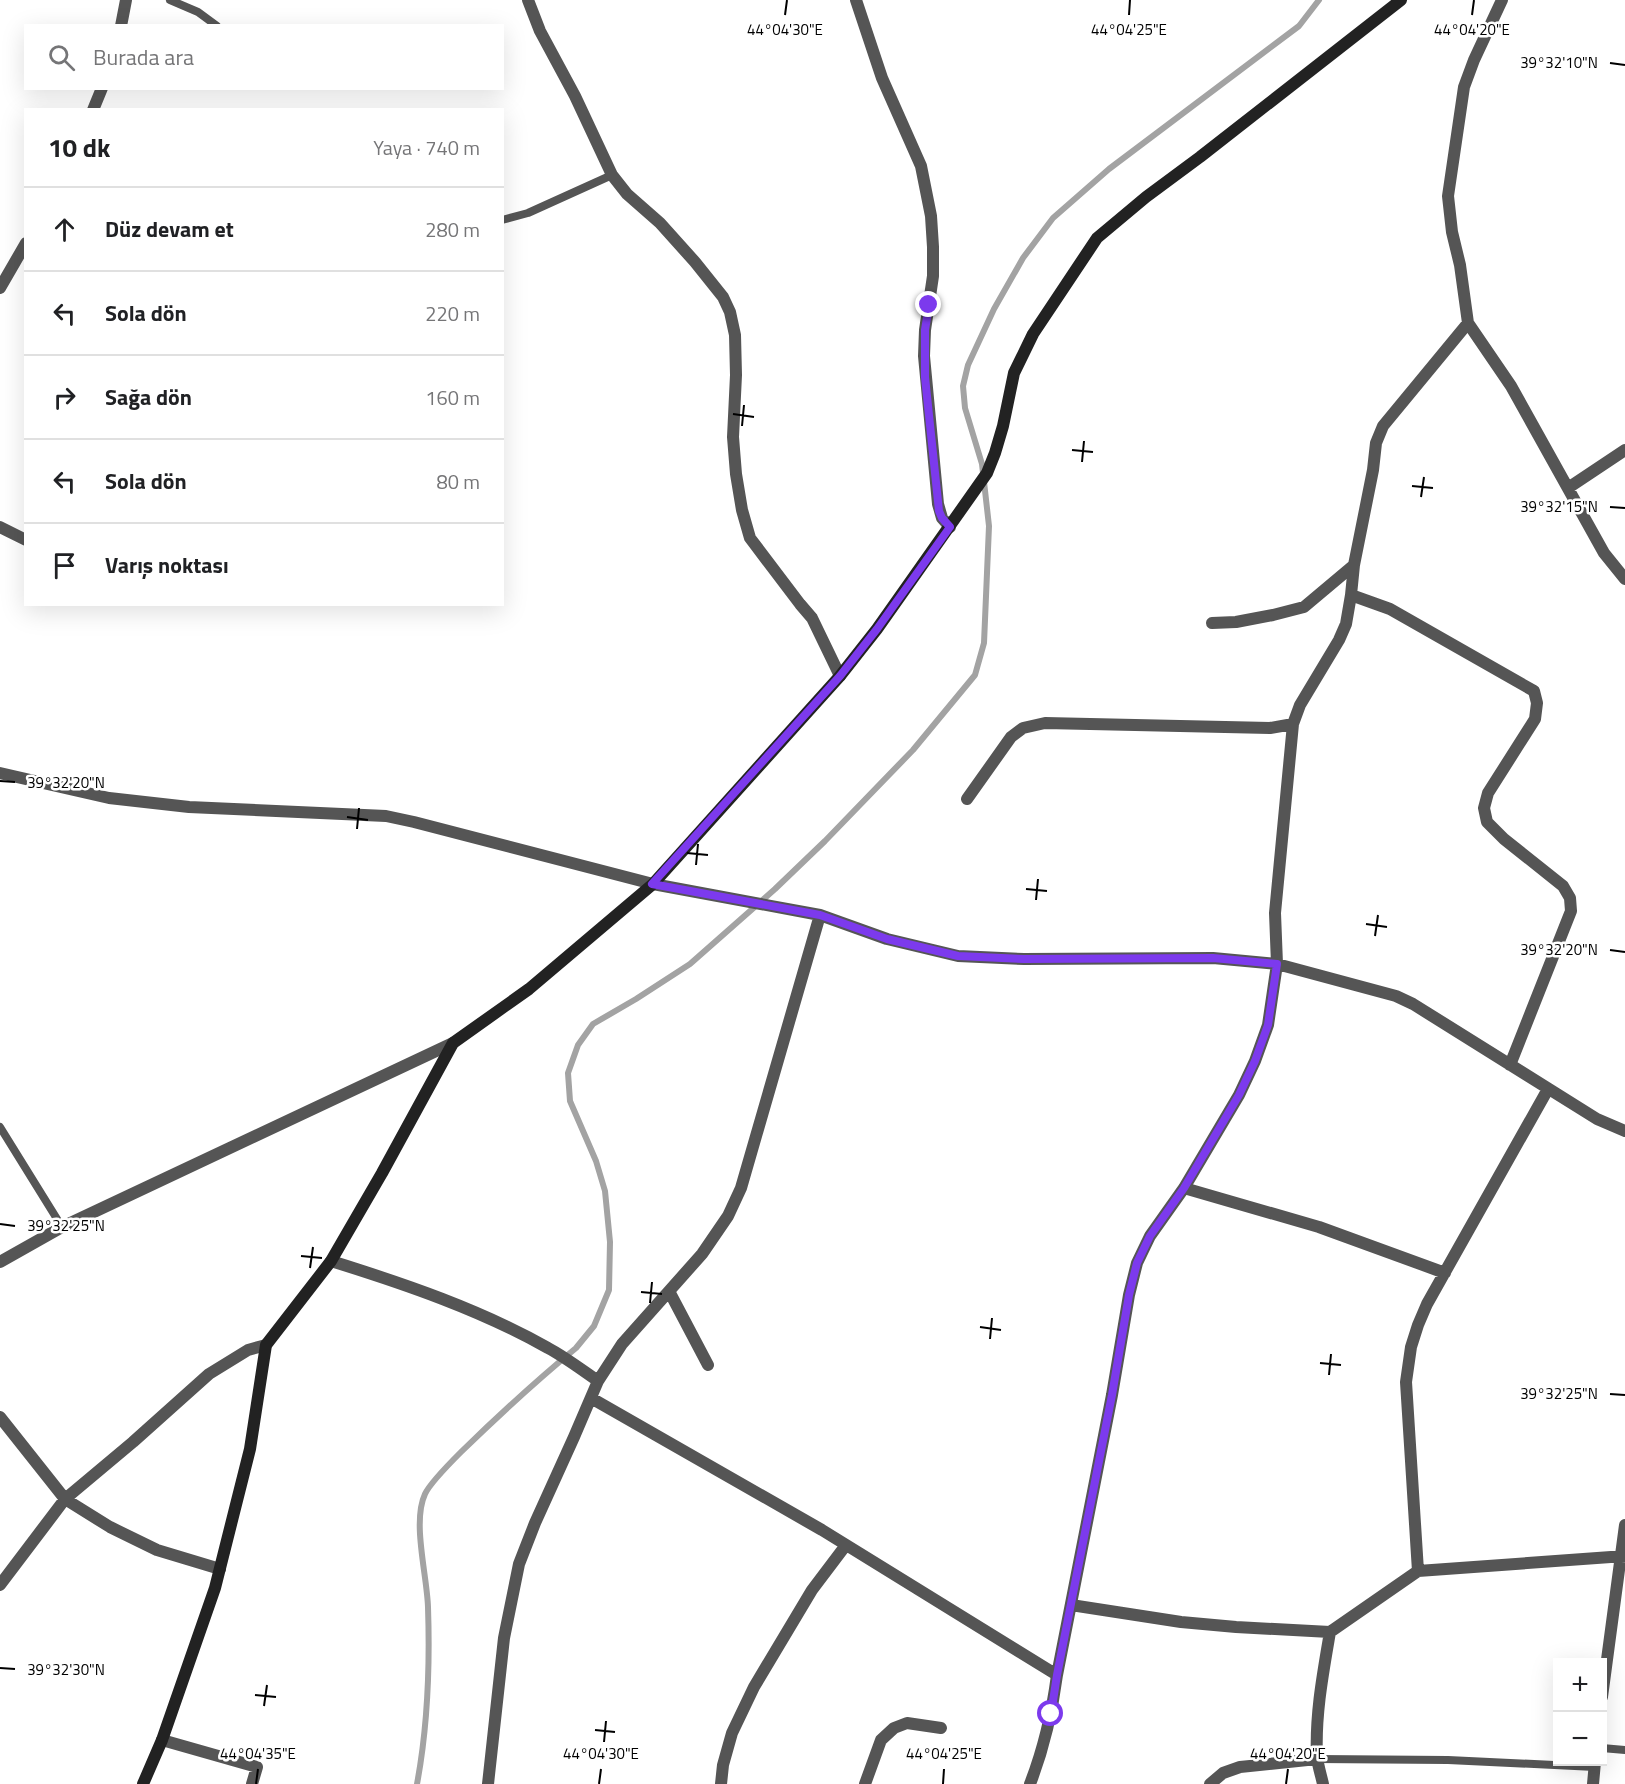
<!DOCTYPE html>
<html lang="tr">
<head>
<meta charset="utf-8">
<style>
  :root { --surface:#fff; --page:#f2f2f2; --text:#202124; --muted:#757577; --line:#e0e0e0 }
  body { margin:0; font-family:"Titillium Web",sans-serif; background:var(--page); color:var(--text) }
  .controls { position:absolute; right:18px; bottom:18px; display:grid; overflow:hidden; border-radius:0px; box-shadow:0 6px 24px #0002 }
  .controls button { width:54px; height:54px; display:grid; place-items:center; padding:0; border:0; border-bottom:2px solid var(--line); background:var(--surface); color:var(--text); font:30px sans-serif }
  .stop { position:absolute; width:18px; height:18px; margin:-14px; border:4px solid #7c3aed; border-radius:50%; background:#fff }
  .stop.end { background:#7c3aed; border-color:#fff; box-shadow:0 2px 6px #0008 }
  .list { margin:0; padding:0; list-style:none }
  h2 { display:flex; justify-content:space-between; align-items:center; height:78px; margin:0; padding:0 24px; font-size:26px }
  h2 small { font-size:20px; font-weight:400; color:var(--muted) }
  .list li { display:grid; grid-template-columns:39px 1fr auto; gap:18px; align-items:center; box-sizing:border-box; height:84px; padding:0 24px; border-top:2px solid var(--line) }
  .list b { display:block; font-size:22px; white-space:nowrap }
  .list em { font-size:20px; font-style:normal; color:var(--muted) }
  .icon { flex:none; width:33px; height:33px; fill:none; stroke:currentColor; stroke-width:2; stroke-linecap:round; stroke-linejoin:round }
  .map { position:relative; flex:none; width:1625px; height:1784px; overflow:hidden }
  .search { position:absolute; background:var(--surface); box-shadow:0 6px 24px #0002; left:24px; top:24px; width:480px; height:66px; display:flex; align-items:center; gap:15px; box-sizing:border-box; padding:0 21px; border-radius:0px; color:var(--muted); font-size:22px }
  .panel { position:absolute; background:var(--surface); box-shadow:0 6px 24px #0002; left:24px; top:108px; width:480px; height:498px; border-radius:0px }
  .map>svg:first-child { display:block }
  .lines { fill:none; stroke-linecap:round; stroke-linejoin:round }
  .stream { stroke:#a3a3a3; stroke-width:6 }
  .lane { stroke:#555; stroke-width:8 }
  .street { stroke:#555; stroke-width:12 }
  .secondary { stroke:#222; stroke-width:12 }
  .route { stroke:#7c3aed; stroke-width:8 }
  .ticks { fill:none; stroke:#000; stroke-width:2 }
  .ticks-label { font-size:15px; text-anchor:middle; fill:#000; stroke:#fff; stroke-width:5; stroke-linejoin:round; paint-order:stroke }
</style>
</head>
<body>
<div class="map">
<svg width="1625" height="1784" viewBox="0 0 1625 1784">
  <rect width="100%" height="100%" fill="#fff"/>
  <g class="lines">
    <path class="stream" d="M417 1784C428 1725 430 1666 428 1607 427 1575 412 1522 425 1494 430 1483 452 1461 461 1452 498 1416 536 1381 576 1348L594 1326 609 1290 610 1242 605 1191 596 1161 570 1101 568 1073 578 1045 593 1024 636 999 690 964 775 889 825 841 913 750 975 675 984 643 989 526 982 464 965 408 963 386 968 365 994 309 1023 258 1053 218 1109 169 1299 26 1319 0"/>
    <path class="lane" d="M170 0 198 12 217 26
      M502 220 528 213 612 175
      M0 1127 62 1227
      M1602 1748 1625 1750
      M1317 1759 1448 1760 1595 1767"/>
    <path class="street" d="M528 0 540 31 575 96 612 175 627 194 660 223 695 262 723 297 730 312 735 335 736 375 733 437 736 474 742 510 750 538 800 604 812 618 840 676
      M856 0 882 78 921 166 931 216 933 247V276L925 330 924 356 938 504 942 518 950 527
      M1502 0 1474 60 1464 87 1448 196 1452 232 1460 265 1468 323 1511 386 1604 553 1625 579
      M121 26 126 0
      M93 110 102 88
      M0 288 26 243
      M1568 488 1625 450
      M0 527 26 540
      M1351 595 1390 609 1534 691 1537 703 1535 719 1488 793 1484 808 1487 822 1504 839 1563 886 1570 898 1571 911 1510 1065
      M1212 623 1236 622 1273 615 1304 607 1354 565
      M0 773 109 798 189 807 386 816 414 822 653 884 820 915 887 939 958 956 1024 959 1213 958 1277 964 1396 996 1413 1004 1597 1119 1625 1131
      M967 799 1011 737 1023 728 1045 723 1270 728 1293 724
      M1184 1188 1319 1227 1445 1273
      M331 1261C405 1284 481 1310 548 1348 565 1357 582 1370 598 1381
      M0 1262 62 1227 453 1043
      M669 1291 708 1365
      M591 1398 822 1530 1057 1675
      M0 1417 65 1499 110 1527 157 1550 220 1569
      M1418 1571 1406 1382 1411 1347 1418 1325 1427 1304 1548 1089
      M0 1585 65 1499 133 1442 209 1374 248 1350 266 1345
      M1071 1605 1181 1622 1236 1627 1330 1632 1418 1571 1625 1556
      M1602 1697 1625 1525
      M162 1740 257 1767 252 1784
      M488 1784 504 1638 519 1564 535 1523 574 1437 598 1381 622 1344 702 1254 728 1216 741 1188 820 915
      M721 1784 723 1765 732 1733 754 1687 812 1590 846 1545
      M865 1784 881 1740 894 1728 907 1723 941 1728
      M1030 1784C1044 1748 1052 1713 1057 1675L1112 1395 1129 1295 1137 1263 1150 1236 1184 1188 1239 1095 1255 1061 1268 1025 1277 964 1275 913 1293 724 1300 705 1339 640 1346 624 1351 595 1354 565 1373 470 1376 443 1383 426 1468 323
      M1210 1784 1223 1773 1240 1767 1317 1759
      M1323 1784C1321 1775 1318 1766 1317 1757 1315 1715 1323 1673 1330 1632
      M1593 1784 1595 1762"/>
    <path class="secondary" d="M143 1784 162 1740 215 1588 250 1449 266 1345 331 1261 382 1173 453 1043 529 989 653 884 840 676 877 629 987 473 995 453 1003 426 1014 373 1033 334 1097 238 1146 197 1200 157 1401 0"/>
  </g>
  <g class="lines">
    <path class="route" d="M929 305 925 330V377L939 511 942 518 950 527 877 629 840 676 652 884 820 915 887 939 958 956 1024 959 1213 958 1277 964 1268 1025 1255 1061 1239 1095 1184 1188 1150 1236 1137 1263 1129 1295 1112 1395 1057 1675 1051 1714"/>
  </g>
  <path class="ticks" d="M785 15 787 0M1129 15 1130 0M1472 15 1474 0M1610 63 1625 65M733 414 754 417M742 426 744 405M1072 450 1093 452M1082 462 1084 441M1412 486 1433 488M1421 497 1424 477M1610 507 1625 508M0 781 15 782M347 817 368 820M357 829 359 808M687 853 708 855M696 865 698 844M1026 889 1047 891M1036 900 1038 879M1366 924 1387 927M1375 936 1378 915M1610 950 1625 952M0 1224 15 1226M301 1256 322 1258M310 1268 313 1247M641 1292 662 1294M650 1303 652 1282M980 1327 1001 1330M990 1339 992 1318M1320 1363 1341 1365M1329 1375 1331 1354M1610 1394 1625 1395M0 1668 15 1669M255 1695 276 1697M264 1706 267 1685M595 1730 615 1732M604 1742 606 1721M256 1784 258 1769M599 1784 601 1769M943 1784 944 1769M1286 1784 1288 1769"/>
  <g class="ticks-label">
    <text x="785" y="35">44°04'30"E</text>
    <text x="1129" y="35">44°04'25"E</text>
    <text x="1472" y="35">44°04'20"E</text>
    <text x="1559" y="68">39°32'10"N</text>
    <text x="1559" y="512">39°32'15"N</text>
    <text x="66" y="788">39°32'20"N</text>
    <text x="1559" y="955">39°32'20"N</text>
    <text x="66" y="1231">39°32'25"N</text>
    <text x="1559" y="1399">39°32'25"N</text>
    <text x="66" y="1675">39°32'30"N</text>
    <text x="258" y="1759">44°04'35"E</text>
    <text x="601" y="1759">44°04'30"E</text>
    <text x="944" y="1759">44°04'25"E</text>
    <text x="1288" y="1759">44°04'20"E</text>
  </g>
</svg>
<div class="controls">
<button>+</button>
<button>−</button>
</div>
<div class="stop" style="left:1051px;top:1714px"></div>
<div class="stop end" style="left:929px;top:305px"></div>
<div class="search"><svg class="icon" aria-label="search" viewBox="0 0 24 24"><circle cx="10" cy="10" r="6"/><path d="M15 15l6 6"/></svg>Burada ara</div>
<section class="panel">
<h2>10 dk<small>Yaya · 740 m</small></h2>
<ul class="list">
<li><svg class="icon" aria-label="ahead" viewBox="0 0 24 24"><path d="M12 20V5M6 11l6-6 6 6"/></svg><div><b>Düz devam et</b></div><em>280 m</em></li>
<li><svg class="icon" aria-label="left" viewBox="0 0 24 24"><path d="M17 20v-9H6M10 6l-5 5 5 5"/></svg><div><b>Sola dön</b></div><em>220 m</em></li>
<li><svg class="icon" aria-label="right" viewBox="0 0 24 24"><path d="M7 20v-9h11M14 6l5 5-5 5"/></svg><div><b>Sağa dön</b></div><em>160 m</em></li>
<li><svg class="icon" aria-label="left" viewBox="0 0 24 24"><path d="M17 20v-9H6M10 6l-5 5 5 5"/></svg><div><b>Sola dön</b></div><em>80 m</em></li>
<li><svg class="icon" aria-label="arrive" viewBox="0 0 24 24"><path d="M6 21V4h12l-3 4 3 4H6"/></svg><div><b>Varış noktası</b></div></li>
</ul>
</section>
</div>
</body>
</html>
